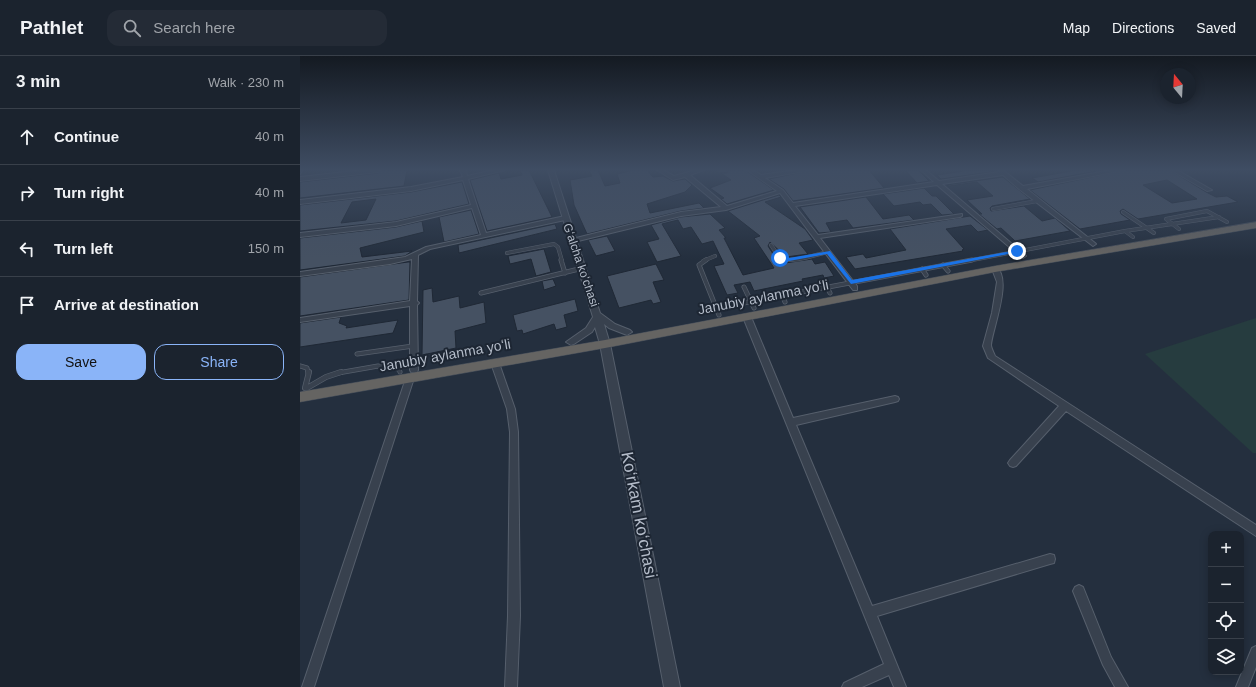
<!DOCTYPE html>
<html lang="en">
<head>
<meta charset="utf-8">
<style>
  :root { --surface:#1b232e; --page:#242b36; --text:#f1f3f6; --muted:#a0a4aa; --line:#39404a; --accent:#8ab4f8 }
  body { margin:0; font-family:Arial,sans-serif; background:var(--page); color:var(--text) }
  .controls { position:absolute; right:12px; bottom:12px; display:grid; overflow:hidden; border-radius:8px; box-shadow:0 2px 10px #0003 }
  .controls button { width:36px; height:36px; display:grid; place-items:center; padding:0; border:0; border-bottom:1px solid var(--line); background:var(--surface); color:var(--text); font:20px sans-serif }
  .compass { position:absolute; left:860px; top:12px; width:36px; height:36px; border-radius:50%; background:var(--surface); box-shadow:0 2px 10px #0003; rotate:342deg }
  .stop { position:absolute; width:12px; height:12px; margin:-9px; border:3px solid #1a73e8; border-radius:50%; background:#fff }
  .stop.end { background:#1a73e8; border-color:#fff; box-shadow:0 1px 4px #0008 }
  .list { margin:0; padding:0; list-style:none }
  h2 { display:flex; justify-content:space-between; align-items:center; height:52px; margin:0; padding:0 16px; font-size:17px }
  h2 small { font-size:13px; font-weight:400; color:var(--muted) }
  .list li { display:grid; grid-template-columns:26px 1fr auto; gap:12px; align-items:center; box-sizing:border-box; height:56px; padding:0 16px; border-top:1px solid var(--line) }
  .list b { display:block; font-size:15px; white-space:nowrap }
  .list em { font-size:13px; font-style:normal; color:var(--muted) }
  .actions { display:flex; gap:8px; padding:12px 16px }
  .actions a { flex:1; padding:9px 0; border:1px solid var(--accent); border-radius:12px; text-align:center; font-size:14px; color:var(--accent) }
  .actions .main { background:var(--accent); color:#111 }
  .icon { flex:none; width:22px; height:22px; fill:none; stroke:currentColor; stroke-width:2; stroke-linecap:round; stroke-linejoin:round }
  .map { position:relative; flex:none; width:956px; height:631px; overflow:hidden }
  header { display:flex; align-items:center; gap:24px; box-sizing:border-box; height:56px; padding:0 20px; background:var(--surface); border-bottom:1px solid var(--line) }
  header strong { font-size:19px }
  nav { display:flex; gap:22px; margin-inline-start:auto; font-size:14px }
  .search { width:280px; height:36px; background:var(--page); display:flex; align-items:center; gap:10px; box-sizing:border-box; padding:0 14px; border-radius:12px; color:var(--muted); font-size:15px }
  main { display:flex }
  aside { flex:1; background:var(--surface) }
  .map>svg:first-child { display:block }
  .green { fill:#263c3f }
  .building { fill:#455162; stroke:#1f2835; fill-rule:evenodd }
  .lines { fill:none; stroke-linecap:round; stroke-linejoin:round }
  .service-far2-casing { stroke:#565f6c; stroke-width:4 }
  .service-far1-casing { stroke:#565f6c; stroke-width:5 }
  .service-casing { stroke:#565f6c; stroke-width:6 }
  .minor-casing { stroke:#565f6c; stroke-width:2 }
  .tertiary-casing { stroke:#565f6c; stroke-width:2 }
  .trunk-casing { stroke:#434c59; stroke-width:1 }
  .service-far2 { stroke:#38414e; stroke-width:3 }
  .service-far1 { stroke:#38414e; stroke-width:3.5 }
  .service { stroke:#38414e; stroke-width:4.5 }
  .minor { fill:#38414e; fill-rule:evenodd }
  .tertiary { fill:#38414e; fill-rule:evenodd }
  .trunk { fill:#656462; fill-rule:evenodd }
  .route { fill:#1a73e8 }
  .labels { text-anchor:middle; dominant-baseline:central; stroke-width:4; stroke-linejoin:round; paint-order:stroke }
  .far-street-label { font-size:12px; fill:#b4bcc9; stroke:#1d2633 }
  .street-label { font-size:14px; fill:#b4bcc9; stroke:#1d2633 }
  .near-street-label { font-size:17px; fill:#b4bcc9; stroke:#1d2633 }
</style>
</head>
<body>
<header>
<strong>Pathlet</strong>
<div class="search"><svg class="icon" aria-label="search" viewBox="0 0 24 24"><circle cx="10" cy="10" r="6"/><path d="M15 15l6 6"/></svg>Search here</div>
<nav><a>Map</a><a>Directions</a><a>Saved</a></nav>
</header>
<main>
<aside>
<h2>3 min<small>Walk · 230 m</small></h2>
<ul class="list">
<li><svg class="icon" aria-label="ahead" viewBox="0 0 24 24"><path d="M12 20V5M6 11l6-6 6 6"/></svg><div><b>Continue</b></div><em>40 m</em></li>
<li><svg class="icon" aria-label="right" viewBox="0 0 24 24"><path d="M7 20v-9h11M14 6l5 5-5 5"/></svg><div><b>Turn right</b></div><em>40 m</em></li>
<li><svg class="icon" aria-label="left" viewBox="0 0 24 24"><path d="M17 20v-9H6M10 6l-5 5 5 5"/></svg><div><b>Turn left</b></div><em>150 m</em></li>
<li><svg class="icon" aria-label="arrive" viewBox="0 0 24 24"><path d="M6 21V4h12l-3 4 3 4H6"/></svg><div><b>Arrive at destination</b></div></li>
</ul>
<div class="actions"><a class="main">Save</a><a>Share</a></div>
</aside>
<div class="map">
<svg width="956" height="631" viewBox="0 0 956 631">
  <rect width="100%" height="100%" fill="#242f3e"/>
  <path class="green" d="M956 262V397H953L845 298Z"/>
  <path class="building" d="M81 114H107L104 130 0 142V126L78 117Z
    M220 114H229L252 161 187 175 170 124 199 117 201 123 222 119Z
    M289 114H298L305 130 320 127 317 118 334 114H347L353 121 363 120 373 125 385 123 392 129 385 136 347 148 350 157 399 147 404 152 381 155 287 178 274 149 270 124 292 120Z
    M429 114H445L474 134 427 148 421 143 424 142 410 132 431 124 421 117H427Z
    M512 114H569L584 132 493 145 484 133 469 123Z
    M618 114 629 125 617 127 606 115Z
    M670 114 697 115 641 123 637 119Z
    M777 114H802L738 126 732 122Z
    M825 114H870L906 136 916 141 927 140 938 146 838 163 823 153 820 155 821 158 830 164 780 173 730 134ZM867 124 897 143 872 147 843 129Z
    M703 121 730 143 692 150 690 152 691 155 724 150 742 165 755 162 770 175 715 185 701 172 697 173 679 158H682L667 144 693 140 677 126 649 130 647 129Z
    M162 126 169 148 96 165 0 175V149L111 136ZM76 143 66 164 41 167 52 146Z
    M624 132 632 140H636L654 158 642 159 631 148 623 149 620 146 594 150 583 138Z
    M479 139 481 141 465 146 505 173 513 184 499 187 508 198 486 201 470 186 468 190 473 198 479 204 485 207 512 203 515 208 525 206 534 220 524 222 523 219 502 223 503 225 454 235 450 226 434 229 438 237 427 239 414 210 424 208 413 185 402 188 391 171 383 173 378 164 362 168 381 200 357 206 347 186 359 183 351 169 381 161 410 158 425 172 419 174 426 182H424L443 219 474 212 454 182 460 180 428 155Z
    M566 141 583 163 609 159 614 164 553 172 547 164 526 167 531 176 519 177 500 151Z
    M171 154 179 178 144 186 139 161Z
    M670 160 688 174 678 176 671 169 646 173 664 193 662 194 663 195 555 213 546 201 563 198 566 202 606 194 590 173Z
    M122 165 124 176 60 192 62 201 112 195 105 200 0 214V182L96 171Z
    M255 168 257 173 159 197 158 189Z
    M307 180 315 195 296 200 288 184Z
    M244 193 251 216 236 220 231 203 210 208 208 200Z
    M108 206H110L109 244 0 260V221Z
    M356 208 364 224 353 226 361 246 353 248 351 244 319 252 307 220Z
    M253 223 256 230 244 234 242 225Z
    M132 232 133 246 159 240 160 252 184 246 186 267 155 275 156 292 122 299 123 234Z
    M275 243 278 255 264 259 267 271 256 274 254 268 223 278 222 274 217 275 213 259Z
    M41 261 39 267 47 270 46 272 98 264 93 277 0 291V267Z"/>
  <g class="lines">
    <g class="service-far2-casing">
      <path id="service-far2" d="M419 114H426
        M693 153 737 145
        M823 156 854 177
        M879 173 866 163 907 155 927 166
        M825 175 833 181
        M471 189C474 193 477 199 481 202 490 208 518 198 528 196
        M207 197 254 188 258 191 262 205
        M403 205 415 200
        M667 205 825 175 919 161"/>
    </g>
    <g class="service-far1-casing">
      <path id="service-far1" d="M261 204 265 217
        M406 204 399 209 419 259
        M643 209 648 215
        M622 213 626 219
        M444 231 454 252
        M527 231 530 237
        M181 237 283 212
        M482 239 485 246
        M417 252 672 204
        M57 298 113 290
        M0 310 7 312 8 317
        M38 317 78 310 99 313 100 316"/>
    </g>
    <g class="service-casing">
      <path id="service" d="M5 332 9 316
        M7 332 26 321 41 316"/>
    </g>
    <g class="minor-casing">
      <path id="minor" d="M0 114H3L0 118Z
        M63 114H80L78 116 0 125V121Z
        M160 114H166L167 120 194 114H205L168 123 186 177 265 160 268 162 265 164 130 193 118 199 117 245 119 247 117 249 118 314 117 316H111L110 314V250L0 266V262L110 245 112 203 90 208 0 220V216L105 201 126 191 181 179 172 152 96 170 0 181V177L96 166 171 149 163 124 111 135 0 148V144L111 131 163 121Z
        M357 114H363L374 120 396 114H404L390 119 427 150 477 135 447 114H453L461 119 497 114H511L465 122 483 134 493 147 634 126 621 114H626L639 125 699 116 698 114H703L723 130 812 114H824L727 133 795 187 796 188 793 190 719 133 703 119 642 128 725 199 726 200 723 202 721 201 637 129 495 150 518 179 662 158V160L660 161 520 182 557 230V234H553L480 137 426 154 381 160 274 186 272 185V183L381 156 421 151 385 121 373 124Z
        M871 114H877L912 134 907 135Z
        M695 211C714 220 692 274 691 289 691 292 694 297 695 300L956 469V480L766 355 716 410 713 411 710 410 708 407 710 404 759 350 688 302 683 290 692 257 697 226 692 213Z
        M444 259H450L451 261 493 362 595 340 598 341 599 343 598 345 595 346 496 369 572 550 750 498 754 499 755 503 754 507 750 508 577 560 606 631H594L589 619 562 631H542L544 627 584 608 443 261Z
        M195 304 199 307 215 353 218 376 220 560 217 631H205L208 560 210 376 207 353 191 307Z
        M110 319 114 322 14 631H2L106 322Z
        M779 529 783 531 811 601 828 631H815L803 609 773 535 775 531Z
        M956 590V611L948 631H936L952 592Z"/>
    </g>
    <g class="tertiary-casing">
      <path id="tertiary" d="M248 114H254L300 257 315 268 330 274 332 276 327 279 309 272 304 268 310 288 380 631H364L300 288 295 271 292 276 274 288 271 289 266 286 286 272 293 261Z"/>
    </g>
    <g class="trunk-casing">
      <path id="trunk" d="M956 166V172L695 216 305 292 0 346V336L305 284 695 210Z"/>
    </g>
    <use href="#service-far2" class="service-far2"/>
    <use href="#service-far1" class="service-far1"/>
    <use href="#service" class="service"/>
    <use href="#minor" class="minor"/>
    <use href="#tertiary" class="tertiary"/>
    <use href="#trunk" class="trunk"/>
  </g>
  <linearGradient id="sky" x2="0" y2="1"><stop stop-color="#141a22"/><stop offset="0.56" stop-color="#3f4d63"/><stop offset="1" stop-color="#3f4d63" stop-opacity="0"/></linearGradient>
  <rect width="956" height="203" fill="url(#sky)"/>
  <path class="route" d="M717 194 719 196 551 228 527 198 489 205 477 202 480 200 489 202 530 195 552 224Z"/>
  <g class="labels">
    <g class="far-street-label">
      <text transform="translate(281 209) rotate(71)">Gʻalcha koʻchasi</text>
    </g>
    <g class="street-label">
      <text transform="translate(463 241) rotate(-11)">Janubiy aylanma yoʻli</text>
      <text transform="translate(145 299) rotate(-10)">Janubiy aylanma yoʻli</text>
    </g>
    <g class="near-street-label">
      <text transform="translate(339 459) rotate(79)">Ko‘rkam ko‘chasi</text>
    </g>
  </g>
</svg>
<div class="controls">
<button>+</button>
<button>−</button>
<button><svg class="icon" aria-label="locate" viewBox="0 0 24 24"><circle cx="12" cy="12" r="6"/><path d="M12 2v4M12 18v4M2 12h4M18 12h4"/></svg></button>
<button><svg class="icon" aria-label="layers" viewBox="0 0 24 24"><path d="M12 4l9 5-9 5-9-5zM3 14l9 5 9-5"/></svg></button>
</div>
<svg class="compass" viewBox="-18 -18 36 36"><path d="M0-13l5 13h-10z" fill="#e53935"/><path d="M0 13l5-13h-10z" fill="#a0a4aa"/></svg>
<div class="stop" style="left:480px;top:202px"></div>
<div class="stop end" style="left:717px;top:195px"></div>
</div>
</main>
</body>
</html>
